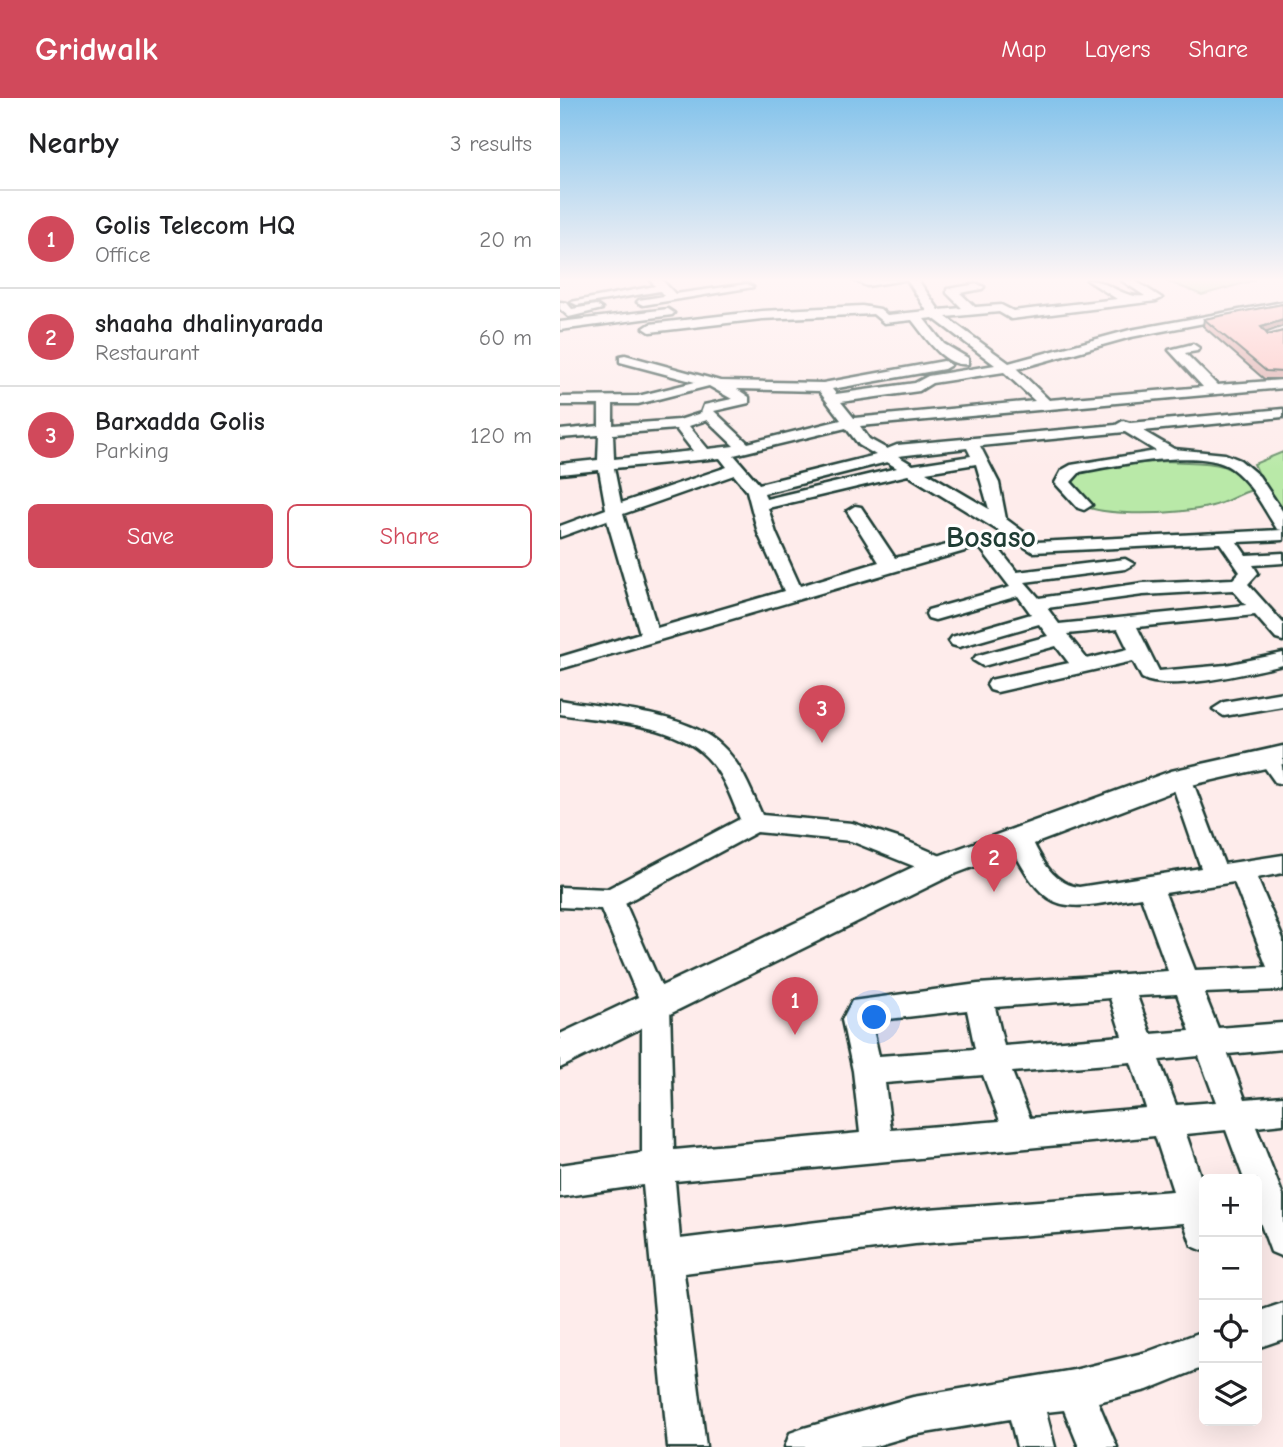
<!DOCTYPE html>
<html lang="en">
<head>
<meta charset="utf-8">
<style>
  :root { --surface:#fff; --page:#f6f6f6; --text:#202124; --muted:#757577; --line:#e0e0e0; --accent:#d1495b }
  body { margin:0; font-family:"Comic Neue",sans-serif; background:var(--page); color:var(--text) }
  .controls { position:absolute; right:21px; bottom:21px; display:grid; overflow:hidden; border-radius:10px; box-shadow:0 7px 28px #0002 }
  .controls button { width:63px; height:63px; display:grid; place-items:center; padding:0; border:0; border-bottom:2px solid var(--line); background:var(--surface); color:var(--text); font:35px sans-serif }
  .you { position:absolute; left:315px; top:920px; width:24px; height:24px; margin:-18px; border:5px solid #fff; border-radius:50%; background:#1a73e8; box-shadow:0 0 0 10px #1a73e833 }
  .badge { display:grid; place-items:center; width:46px; height:46px; border-radius:50%; background:var(--accent); color:#fff; font-size:23px; font-weight:700 }
  .pin { position:absolute; translate:-50% -58px; filter:drop-shadow(0 2px 4px #0008) }
  .pin::after { content:''; position:absolute; top:37px; width:24px; height:21px; background:inherit; clip-path:polygon(0 0,100% 0,50% 100%) }
  .list { margin:0; padding:0; list-style:none }
  h2 { display:flex; justify-content:space-between; align-items:center; height:91px; margin:0; padding:0 28px; font-size:30px }
  h2 small { font-size:23px; font-weight:400; color:var(--muted) }
  .list li { display:grid; grid-template-columns:46px 1fr auto; gap:21px; align-items:center; box-sizing:border-box; height:98px; padding:0 28px; border-top:2px solid var(--line) }
  .list b { display:block; font-size:26px; white-space:nowrap }
  .list p { margin:0; font-size:23px; white-space:nowrap; color:var(--muted) }
  .list em { font-size:23px; font-style:normal; color:var(--muted) }
  .actions { display:flex; gap:14px; padding:21px 28px }
  .actions a { flex:1; padding:16px 0; border:2px solid var(--accent); border-radius:10px; text-align:center; font-size:24px; color:var(--accent) }
  .actions .main { background:var(--accent); color:#fff }
  .icon { flex:none; width:38px; height:38px; fill:none; stroke:currentColor; stroke-width:2; stroke-linecap:round; stroke-linejoin:round }
  .map { position:relative; flex:none; width:723px; height:1349px; overflow:hidden }
  header { display:flex; align-items:center; gap:42px; box-sizing:border-box; height:98px; padding:0 35px; background:var(--accent); color:#fff }
  header strong { font-size:33px }
  nav { display:flex; gap:38px; margin-inline-start:auto; font-size:24px }
  main { display:flex }
  aside { flex:1; background:var(--surface) }
  .map>svg:first-child { display:block }
  .green { fill:#b9e9a8; stroke:#6c936e; stroke-width:2 }
  .lines { fill:none; stroke-linecap:round; stroke-linejoin:round }
  .minor-casing { stroke:#1f3d34; stroke-width:5 }
  .major-casing { stroke:#1f3d34; stroke-width:5 }
  .minor { fill:#fff; fill-rule:evenodd }
  .major { fill:#fff; fill-rule:evenodd }
  .wall { fill:#d9a4a2; stroke:#1f3d34; stroke-width:2 }
  .shaded-wall { fill:#b08684; stroke:#1f3d34; stroke-width:2 }
  .building { fill:#fcbfbc; stroke:#1f3d34; stroke-width:2 }
  .labels { text-anchor:middle; dominant-baseline:central; stroke-width:6; stroke-linejoin:round; paint-order:stroke }
  .far-town-label { font-size:30px; font-weight:bold; fill:#1f3d34; stroke:#fff }
</style>
</head>
<body>
<header>
<strong>Gridwalk</strong>
<nav><a>Map</a><a>Layers</a><a>Share</a></nav>
</header>
<main>
<aside>
<h2>Nearby<small>3 results</small></h2>
<ul class="list">
<li><span class="badge">1</span><div><b>Golis Telecom HQ</b><p>Office</p></div><em>20 m</em></li>
<li><span class="badge">2</span><div><b>shaaha dhalinyarada</b><p>Restaurant</p></div><em>60 m</em></li>
<li><span class="badge">3</span><div><b>Barxadda Golis</b><p>Parking</p></div><em>120 m</em></li>
</ul>
<div class="actions"><a class="main">Save</a><a>Share</a></div>
</aside>
<div class="map">
<svg width="723" height="1349" viewBox="0 0 723 1349">
  <rect width="100%" height="100%" fill="#feeceb"/>
  <filter id="ink" filterUnits="userSpaceOnUse"><feTurbulence type="fractalNoise" baseFrequency=".0143" numOctaves="2"/><feDisplacementMap in="SourceGraphic" scale="14" xChannelSelector="R" yChannelSelector="G"/><feConvolveMatrix kernelMatrix="1 2 1 2 8 2 1 2 1" color-interpolation-filters="sRGB"/></filter>
  <g filter="url(#ink)">
    <path class="green" d="M604 182H695L642 197Z
      M723 354V427L694 366Z
      M606 363C642 366 670 358 692 392 678 396 666 405 652 408 624 416 518 424 505 394L507 378 559 367Z"/>
    <g class="lines">
      <g class="minor-casing">
        <path id="minor" d="M91 182H102L115 196 187 186 193 189 83 207 77 204 79 202 104 198 100 193 17 207 11 204 95 188Z
          M293 182H344L307 188Z
          M347 182H358L379 212 402 210 387 195V191L418 186 424 189 422 191 400 195 415 209 441 207 453 213 557 201 527 182C549 182 562 201 585 198L561 182H574L602 200 596 203 451 221 439 214 386 219 449 265 570 232 723 204V210L571 239 457 271 489 302 643 289 609 252 633 246 639 250 637 253 625 255 657 287 723 282V290L300 328 309 341 327 351 337 347 556 327 563 323 570 325 723 311V319L583 333 614 351 665 356 680 362 699 378 723 414V442L677 444 686 457 723 455V465L693 467 698 475 688 486 723 525V543L716 541 695 517 577 529 599 573 666 567 723 555V567C693 574 607 595 582 580L573 563 437 594 430 592 427 587 430 582 509 565 496 548 423 568 413 562 416 558 488 538 479 526 399 549 392 547 389 543 392 539 471 516 458 498 375 522 368 520 366 516 368 512 450 489 421 451 415 450 0 571V559L80 535 47 422 0 439V428L46 411 39 372 0 376V366L38 362 39 337 0 340V332L39 328V307H0V299L78 298 135 284 60 264V258L65 257 160 283 263 285 384 263 391 267 384 271 272 291 276 296 355 285 368 278 435 267 373 220 364 221 384 246 408 260V266C384 270 365 238 352 222L324 225 313 216 202 221 90 234 84 230 90 226 202 213 302 208 320 211 327 217 367 213ZM444 274 475 303 294 320 281 304 359 293 372 285ZM149 288 172 301 144 307 141 315 119 322 53 327V306H78ZM177 291 259 293 281 322 188 345 154 313 189 305V299ZM147 322 174 348 148 351 129 328ZM286 330 299 347 316 357 199 386 174 357ZM116 331 133 353 54 361 53 336ZM565 334 596 353 511 367 502 372 495 385 518 410 524 412 532 407 511 384 520 374C555 368 642 349 671 370 692 385 703 410 717 431L722 432 477 444 446 421 439 385 420 348ZM407 350 411 358 353 367 338 358ZM160 360 167 369 61 405 54 370ZM327 364 337 370 206 401 204 395ZM416 366 429 411 366 374ZM174 377 187 393 198 435 224 493 97 530 63 416ZM348 377 473 454 660 445 680 474 673 481 583 485 479 500 465 484 565 471 574 466 565 461 457 474 432 442 415 440 335 460 301 409 295 408 287 413 319 464 240 488 216 435 208 410ZM673 492 686 507 499 526 487 510 583 497ZM558 531 568 551 527 561 507 536Z
          M0 204 7 205 12 211 36 207 42 211 9 219 0 211Z
          M108 211 114 215 112 217 0 232V224Z
          M723 594V608L664 618 653 611 664 604Z
          M0 602C46 610 126 614 161 647 181 665 191 693 202 717L292 725 344 742 390 762 394 769 390 776 381 779 291 743 197 734 65 805 110 908 114 1052 300 1035 293 973 282 922 292 903 418 886 608 873 581 799C496 813 488 820 446 739L449 733 458 730 467 733C480 756 489 785 519 789L641 770 610 680 613 674H629L664 766 723 757V775L697 780 723 841V892L644 895 658 930 723 925V951L668 956 685 1001 723 998V1026L696 1029 723 1098V1159L711 1154 697 1116V1081H684L666 1032 626 1036 644 1089V1153L632 1148 624 1125 355 1146 124 1175 146 1349H108L83 1087 0 1099V1067L82 1055V908L41 811 0 809V789L47 791 180 721C172 702 165 681 151 664 119 624 47 624 0 616ZM674 784 707 869 635 872 605 795ZM617 896 630 933 591 936 577 898ZM550 900 562 938 444 948 435 909ZM407 912 415 951 319 958 311 923ZM639 958 656 1004 616 1007 599 962ZM571 964 586 1010 470 1020 452 974ZM423 977 440 1023 331 1032 325 985ZM595 1038 613 1093 355 1112 120 1141 115 1083Z
          M709 652C723 657 723 671 723 686L715 684 698 660 701 655Z
          M723 1205V1241L697 1250V1214Z
          M644 1233V1269L587 1292 538 1304 557 1349H519L504 1312 486 1314 495 1349H457L450 1321 353 1337 312 1349H225L230 1335 244 1330 353 1299 514 1272 587 1254Z"/>
      </g>
      <g class="major-casing">
        <path id="major" d="M723 648V666L627 688 392 777 0 970V936L370 761 611 673Z"/>
      </g>
      <use href="#minor" class="minor"/>
      <use href="#major" class="major"/>
    </g>
    <path class="wall" d="M723 206V228L706 234 708 237 723 233V281H704L643 228 644 221Z"/>
    <path class="shaded-wall" d="M723 222V228L700 237 701 229Z"/>
    <path class="building" d="M723 206V222L701 229 708 237 723 233V274L706 273 644 221Z"/>
  </g>
  <linearGradient id="sky" x2="0" y2="1"><stop stop-color="#84c3eb"/><stop offset="0.49" stop-color="#fff6f6"/><stop offset="1" stop-color="#fff6f6" stop-opacity="0"/></linearGradient>
  <rect width="723" height="371" fill="url(#sky)"/>
  <g class="labels">
    <g class="far-town-label">
      <text x="431" y="439">Bosaso</text>
    </g>
  </g>
</svg>
<div class="controls">
<button>+</button>
<button>−</button>
<button><svg class="icon" aria-label="locate" viewBox="0 0 24 24"><circle cx="12" cy="12" r="6"/><path d="M12 2v4M12 18v4M2 12h4M18 12h4"/></svg></button>
<button><svg class="icon" aria-label="layers" viewBox="0 0 24 24"><path d="M12 4l9 5-9 5-9-5zM3 14l9 5 9-5"/></svg></button>
</div>
<div class="you"></div>
<div class="pin badge" style="left:235px;top:937px">1</div>
<div class="pin badge" style="left:434px;top:794px">2</div>
<div class="pin badge" style="left:262px;top:645px">3</div>
</div>
</main>
</body>
</html>
